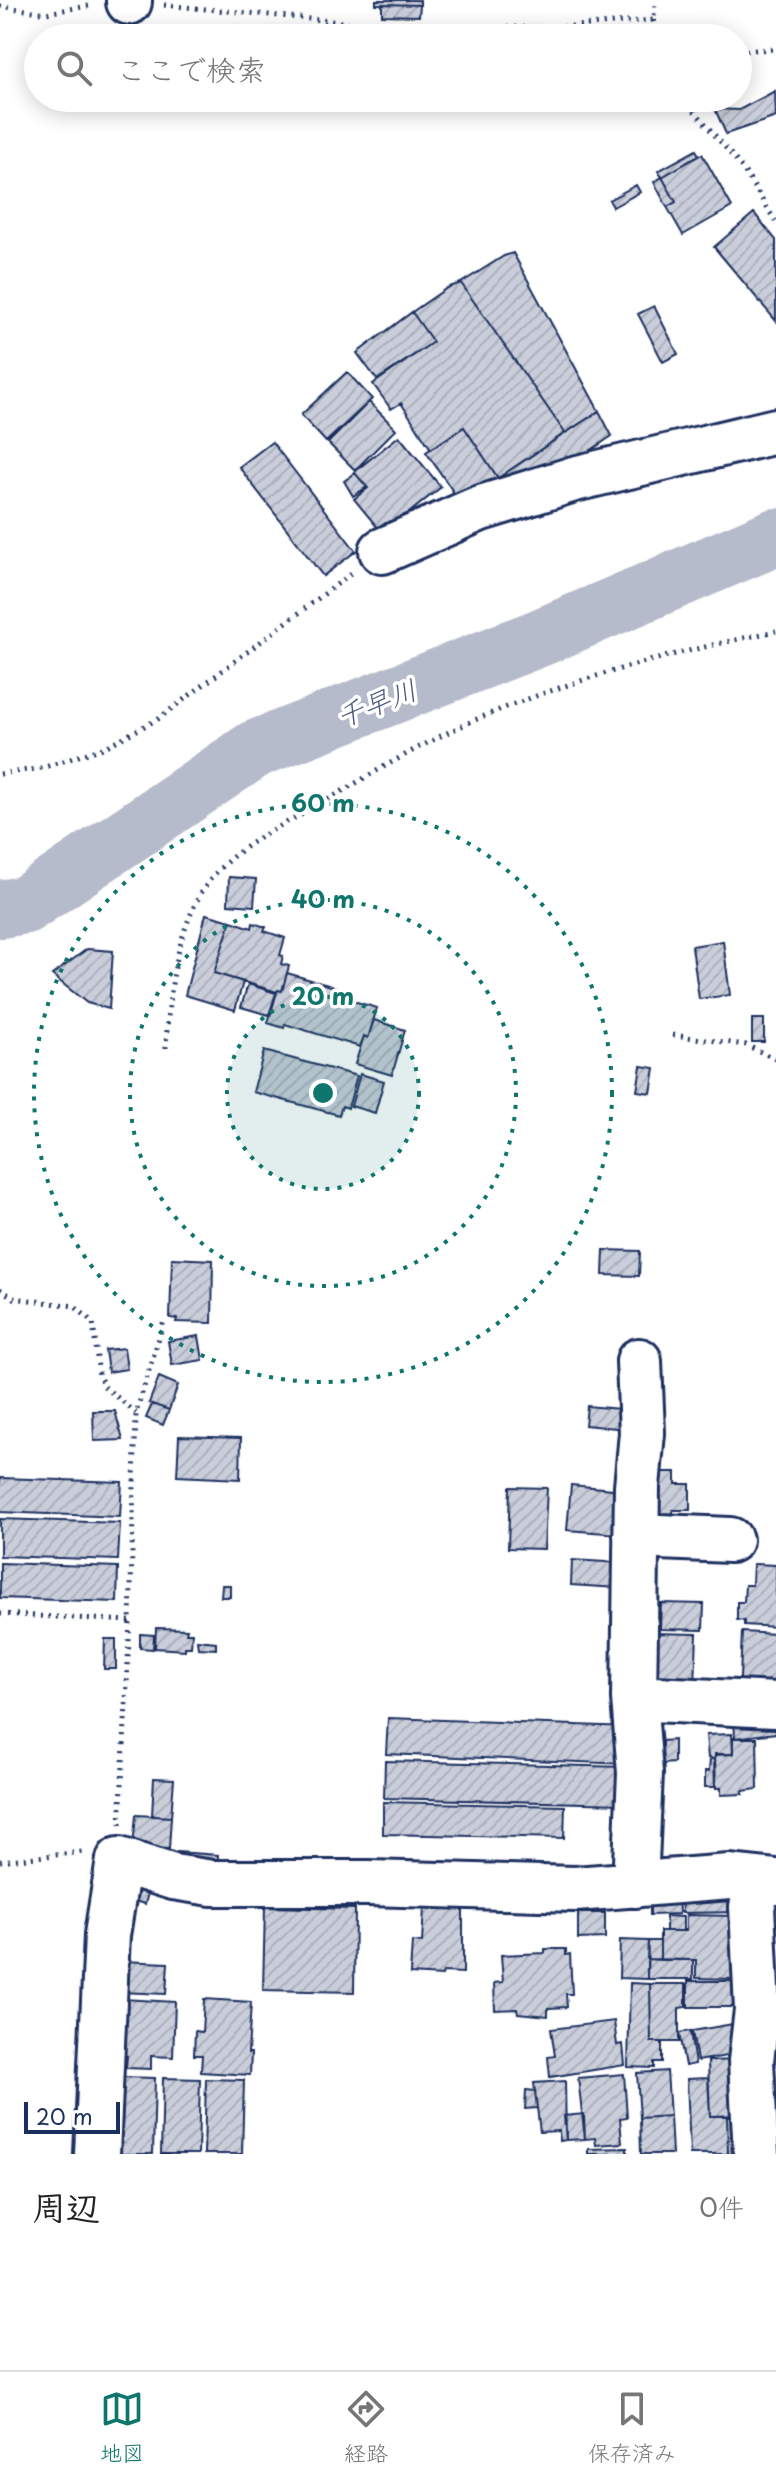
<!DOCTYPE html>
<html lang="ja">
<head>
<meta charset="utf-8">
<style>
  :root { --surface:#fff; --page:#f2f2f2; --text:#222; --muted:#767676; --line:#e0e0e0; --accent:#0f766e }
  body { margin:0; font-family:"Playpen Sans","Klee One",sans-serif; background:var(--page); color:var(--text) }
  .scale { position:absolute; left:24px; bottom:20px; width:96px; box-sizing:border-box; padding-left:8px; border:4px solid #1b2f5e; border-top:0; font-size:22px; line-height:28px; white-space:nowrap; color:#1b2f5e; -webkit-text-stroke:6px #fff; paint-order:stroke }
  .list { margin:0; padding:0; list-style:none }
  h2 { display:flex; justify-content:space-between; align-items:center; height:104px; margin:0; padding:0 32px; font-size:34px }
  h2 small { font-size:26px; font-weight:400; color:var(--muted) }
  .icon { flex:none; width:44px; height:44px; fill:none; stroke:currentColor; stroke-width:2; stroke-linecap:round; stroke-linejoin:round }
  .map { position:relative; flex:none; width:776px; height:2154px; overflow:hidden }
  .search { position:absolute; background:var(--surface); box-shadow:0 4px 20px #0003; left:24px; right:24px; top:24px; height:88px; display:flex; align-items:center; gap:20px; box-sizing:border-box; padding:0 28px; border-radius:44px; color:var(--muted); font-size:30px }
  .sheet { height:216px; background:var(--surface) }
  nav { display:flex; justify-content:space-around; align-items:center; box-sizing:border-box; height:112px; border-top:2px solid var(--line); background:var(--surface); font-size:22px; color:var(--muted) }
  nav a { display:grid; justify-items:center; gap:4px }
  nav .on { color:var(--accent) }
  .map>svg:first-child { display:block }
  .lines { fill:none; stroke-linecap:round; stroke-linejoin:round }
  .river { stroke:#b5bbca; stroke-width:58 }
  .building { fill:url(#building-hatch); stroke:#1b2f5e; stroke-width:2 }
  .minor-casing { stroke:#1b2f5e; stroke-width:50 }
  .path { stroke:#1b2f5e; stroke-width:5; stroke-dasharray:2 6; stroke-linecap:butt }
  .minor { stroke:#fff; stroke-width:44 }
  .ring { fill:none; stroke:#0f766e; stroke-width:4; stroke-dasharray:4 8 }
  .labels { text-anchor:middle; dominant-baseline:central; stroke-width:7; stroke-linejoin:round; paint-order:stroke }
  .water-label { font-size:28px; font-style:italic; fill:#49597e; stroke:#fff }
  .centre { fill:#0f766e; stroke:#fff; stroke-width:4 }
  .ring-label { font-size:24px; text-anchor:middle; font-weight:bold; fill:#0f766e; stroke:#fff; stroke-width:7; stroke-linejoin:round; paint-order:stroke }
</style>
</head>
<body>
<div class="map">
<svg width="776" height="2154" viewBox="0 0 776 2154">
  <defs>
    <pattern id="building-hatch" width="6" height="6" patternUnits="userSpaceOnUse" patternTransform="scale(2)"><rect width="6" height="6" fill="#caceda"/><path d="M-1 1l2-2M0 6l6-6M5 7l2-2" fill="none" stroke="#adb1be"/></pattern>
  </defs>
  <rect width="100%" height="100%" fill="#fff"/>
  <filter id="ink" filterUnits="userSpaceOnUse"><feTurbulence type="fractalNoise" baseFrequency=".0125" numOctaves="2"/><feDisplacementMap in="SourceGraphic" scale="16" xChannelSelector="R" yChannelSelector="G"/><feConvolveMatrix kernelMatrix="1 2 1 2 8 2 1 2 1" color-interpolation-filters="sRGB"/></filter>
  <g filter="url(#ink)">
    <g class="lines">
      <path class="river" d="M0 909 25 905 255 749 539 638 776 537"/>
    </g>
    <path class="building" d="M376 0H420V5L376 4Z
      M382 4 420 5 419 16 382 15Z
      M696 29H717L718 38H696Z
      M775 91 776 117 726 134 715 109 739 110Z
      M696 150 699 155 662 177 658 171Z
      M702 154 732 207 683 235 667 207 676 202 662 177Z
      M662 177 676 202 667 207 654 182Z
      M636 185 640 192 613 207 609 200Z
      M754 213 776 240V321L714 247Z
      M513 253 599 411 565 433 461 283 504 256Z
      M461 283 565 433 498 478 464 427 431 449 401 403 391 409 373 384 433 342 412 312 447 288Z
      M654 306 678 354 663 362 638 314Z
      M412 312 433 342 377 380 357 353Z
      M347 372 372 399 326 442 301 415Z
      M369 402 396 429 355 470 328 443Z
      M599 411 612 436 572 463 505 489 498 478Z
      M464 427 498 478 461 503 426 452Z
      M399 436 441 487 383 534 354 499 368 488 354 472Z
      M272 442 356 551 323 576 239 467Z
      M355 473 367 487 353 496 344 481Z
      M229 877 256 879 254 906 228 904Z
      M206 914 231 921 214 973 243 982 235 1010 185 995Z
      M231 921 252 928 253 923 266 927 264 931 285 938 280 955 283 956 281 964 289 966 282 991 278 990 277 992 214 973Z
      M723 941 730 995 699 999 692 946Z
      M87 949 113 951 109 1009 87 1003 52 975Z
      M287 973 345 990 343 998 377 1008 368 1038 364 1036 360 1047 285 1024 284 1028 268 1023 277 992 278 990 282 991Z
      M248 984 276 993 269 1015 241 1007Z
      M752 1019H764V1042H752Z
      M374 1020 405 1030 392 1075 355 1064 364 1036 368 1038Z
      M264 1051 357 1076 348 1108 342 1106 339 1115 253 1092Z
      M641 1066 655 1068 651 1093 637 1091Z
      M360 1074 384 1081 375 1113 351 1106Z
      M604 1250 640 1251 639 1276 603 1275Z
      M172 1258 213 1260 212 1323 176 1322 177 1319 170 1318Z
      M199 1336 203 1360 172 1365 168 1341Z
      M124 1348 127 1369 108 1372 105 1350Z
      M159 1377 178 1385 169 1410 149 1403Z
      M152 1404 169 1410 163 1425 146 1418Z
      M587 1406 630 1410 627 1429 585 1425Z
      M93 1411H115L123 1440 94 1441Z
      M179 1436 241 1438 240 1479 177 1476Z
      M647 1472H676V1484H690V1510H673V1528L645 1527Z
      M0 1478 122 1482 120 1517 0 1512Z
      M571 1485 623 1490 619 1534 567 1530Z
      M510 1487 547 1488 544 1549 508 1548Z
      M0 1519 120 1523 118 1560 0 1556Z
      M572 1560 622 1563 618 1588 571 1585Z
      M0 1563 118 1567 117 1602 0 1598Z
      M753 1564 776 1565V1627L744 1625V1621L737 1620V1602H744L745 1585H752Z
      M222 1585H230V1597H221Z
      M661 1603 704 1604 703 1630 660 1629Z
      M156 1628 187 1629 186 1633H192L191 1647H185V1650L155 1648Z
      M742 1632 776 1634V1699L739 1700Z
      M653 1633 697 1634 695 1686 652 1685Z
      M140 1634 154 1635 153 1649 140 1648Z
      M105 1639H116V1669H104Z
      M197 1640 216 1642V1649L198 1648Z
      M776 1716V1733L735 1738 734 1719Z
      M388 1718 630 1727 628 1764 386 1754Z
      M732 1734 733 1754H715V1759L708 1758 706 1735Z
      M733 1738H757L758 1789 743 1791V1794L721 1795V1788H716L715 1755 733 1754Z
      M674 1740V1763L662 1764V1741Z
      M710 1759H714L715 1787H705V1771H709Z
      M385 1761 625 1767 624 1804 384 1798Z
      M154 1778 174 1779 171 1817 152 1816Z
      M383 1802 565 1806 564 1838 383 1834Z
      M136 1815 171 1817 169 1849 133 1847Z
      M177 1852 218 1855 217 1869 176 1866Z
      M741 1890V1912L682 1913 681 1891Z
      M136 1891 148 1893 145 1904 134 1901Z
      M678 1891 679 1914 650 1915V1895Z
      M265 1907 355 1909 354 1992 263 1990Z
      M424 1907 463 1909V1973L443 1972 442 1976 410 1974 412 1942 422 1943Z
      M578 1913H605V1938L578 1939Z
      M686 1915 735 1916 734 1979 696 1978V1960H660V1931H686Z
      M666 1916 683 1917V1931H666Z
      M620 1940 648 1941 647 1979 619 1978Z
      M648 1941H660V1960L647 1959Z
      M545 1949H566V1955L570 1954 572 1994H566L567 2007 548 2008V2016L518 2013 517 2009 495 2010 494 1983 503 1982 501 1955 545 1953Z
      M647 1959 693 1960V1979H647Z
      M121 1961 168 1963 166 1994 120 1992Z
      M688 1981H734V2007H688Z
      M630 1983 650 1984 651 2042H662V2062H654V2068L628 2067Z
      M650 1984H686V2007L679 2008V2042H651Z
      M122 1999 175 2002 173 2057 151 2056V2069L126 2068 127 2056 114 2055Z
      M204 1999 251 2002 248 2053H251L250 2075 201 2072 202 2055H194L195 2031 202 2032Z
      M614 2021 617 2045 623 2044 625 2065 550 2077 548 2057 555 2056 551 2029Z
      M739 2023V2054L697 2061 692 2031Z
      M690 2031 695 2064 685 2066 679 2033Z
      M740 2060 742 2115 710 2116 708 2061Z
      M667 2071 670 2116 640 2118 637 2073Z
      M624 2074 627 2117 620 2118 622 2143 596 2145 595 2138 585 2139 578 2078Z
      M121 2077 155 2078 153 2154H119Z
      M163 2078 200 2079 198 2154H161Z
      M708 2078 710 2116H727L728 2154H690L687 2079Z
      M206 2079 244 2080 242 2154H204Z
      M565 2081 566 2140 560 2141 559 2131 540 2132 534 2083Z
      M526 2090 535 2091 537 2108 525 2109Z
      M584 2114 585 2139 566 2140 564 2116Z
      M742 2115 743 2154H728L727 2116Z
      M670 2116 672 2154H641L640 2118Z
      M627 2148V2154H588V2149Z"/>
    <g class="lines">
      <g class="minor-casing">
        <path id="minor" d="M129 0V2
          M382 551 478 509 574 479 776 431
          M636 1536 730 1540
          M634 1698 776 1705
          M635 1885 640 1773 634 1698 637 1486 642 1433 639 1361
          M97 2154 107 1935 119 1860 173 1877 212 1883H369L575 1889 730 1877 776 1882
          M756 2154 751 2061 757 2010 752 1907 759 1881"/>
      </g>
      <path class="path" d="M164 5 405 28 561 27 654 20 655 0
        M0 6 46 13 94 5
        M654 20 657 38
        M738 51 776 49
        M684 98 743 169 776 222
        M0 774 42 768 103 748 158 719 352 573
        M673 1035 746 1045 776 1059
        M166 1048C168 994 178 917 214 875 241 843 284 825 319 805 366 777 419 745 468 723 566 680 672 653 776 631
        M0 1289 14 1298 74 1306 93 1322 99 1376 105 1387 136 1413
        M0 1614 130 1621
        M120 1825 130 1621 136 1413 164 1321
        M0 1861 82 1852"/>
      <use href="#minor" class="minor"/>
    </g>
  </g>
  <circle cx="323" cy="1093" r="96" fill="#0f766e" fill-opacity=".12"/>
  <g class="ring">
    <circle cx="323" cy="1093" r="96"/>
    <circle cx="323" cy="1093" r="193"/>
    <circle cx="323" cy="1093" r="289"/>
  </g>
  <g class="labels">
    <g class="water-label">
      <text transform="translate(376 702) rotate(-21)">千早川</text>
    </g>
  </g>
  <circle cx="323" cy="1093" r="12" class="centre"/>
  <g class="ring-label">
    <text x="323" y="812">60 m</text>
    <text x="323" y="908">40 m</text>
    <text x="323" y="1005">20 m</text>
  </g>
</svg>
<div class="scale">20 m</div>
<div class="search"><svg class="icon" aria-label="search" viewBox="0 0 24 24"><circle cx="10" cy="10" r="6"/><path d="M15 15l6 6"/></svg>ここで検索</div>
</div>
<section class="sheet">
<h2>周辺<small>0件</small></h2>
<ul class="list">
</ul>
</section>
<nav>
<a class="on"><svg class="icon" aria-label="map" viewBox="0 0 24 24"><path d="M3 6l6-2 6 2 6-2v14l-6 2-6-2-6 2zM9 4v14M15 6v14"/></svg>地図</a>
<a><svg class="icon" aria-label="directions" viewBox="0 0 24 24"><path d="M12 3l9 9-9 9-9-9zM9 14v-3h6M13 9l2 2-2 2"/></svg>経路</a>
<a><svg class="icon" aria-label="saved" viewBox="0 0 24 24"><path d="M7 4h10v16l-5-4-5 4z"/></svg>保存済み</a>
</nav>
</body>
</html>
